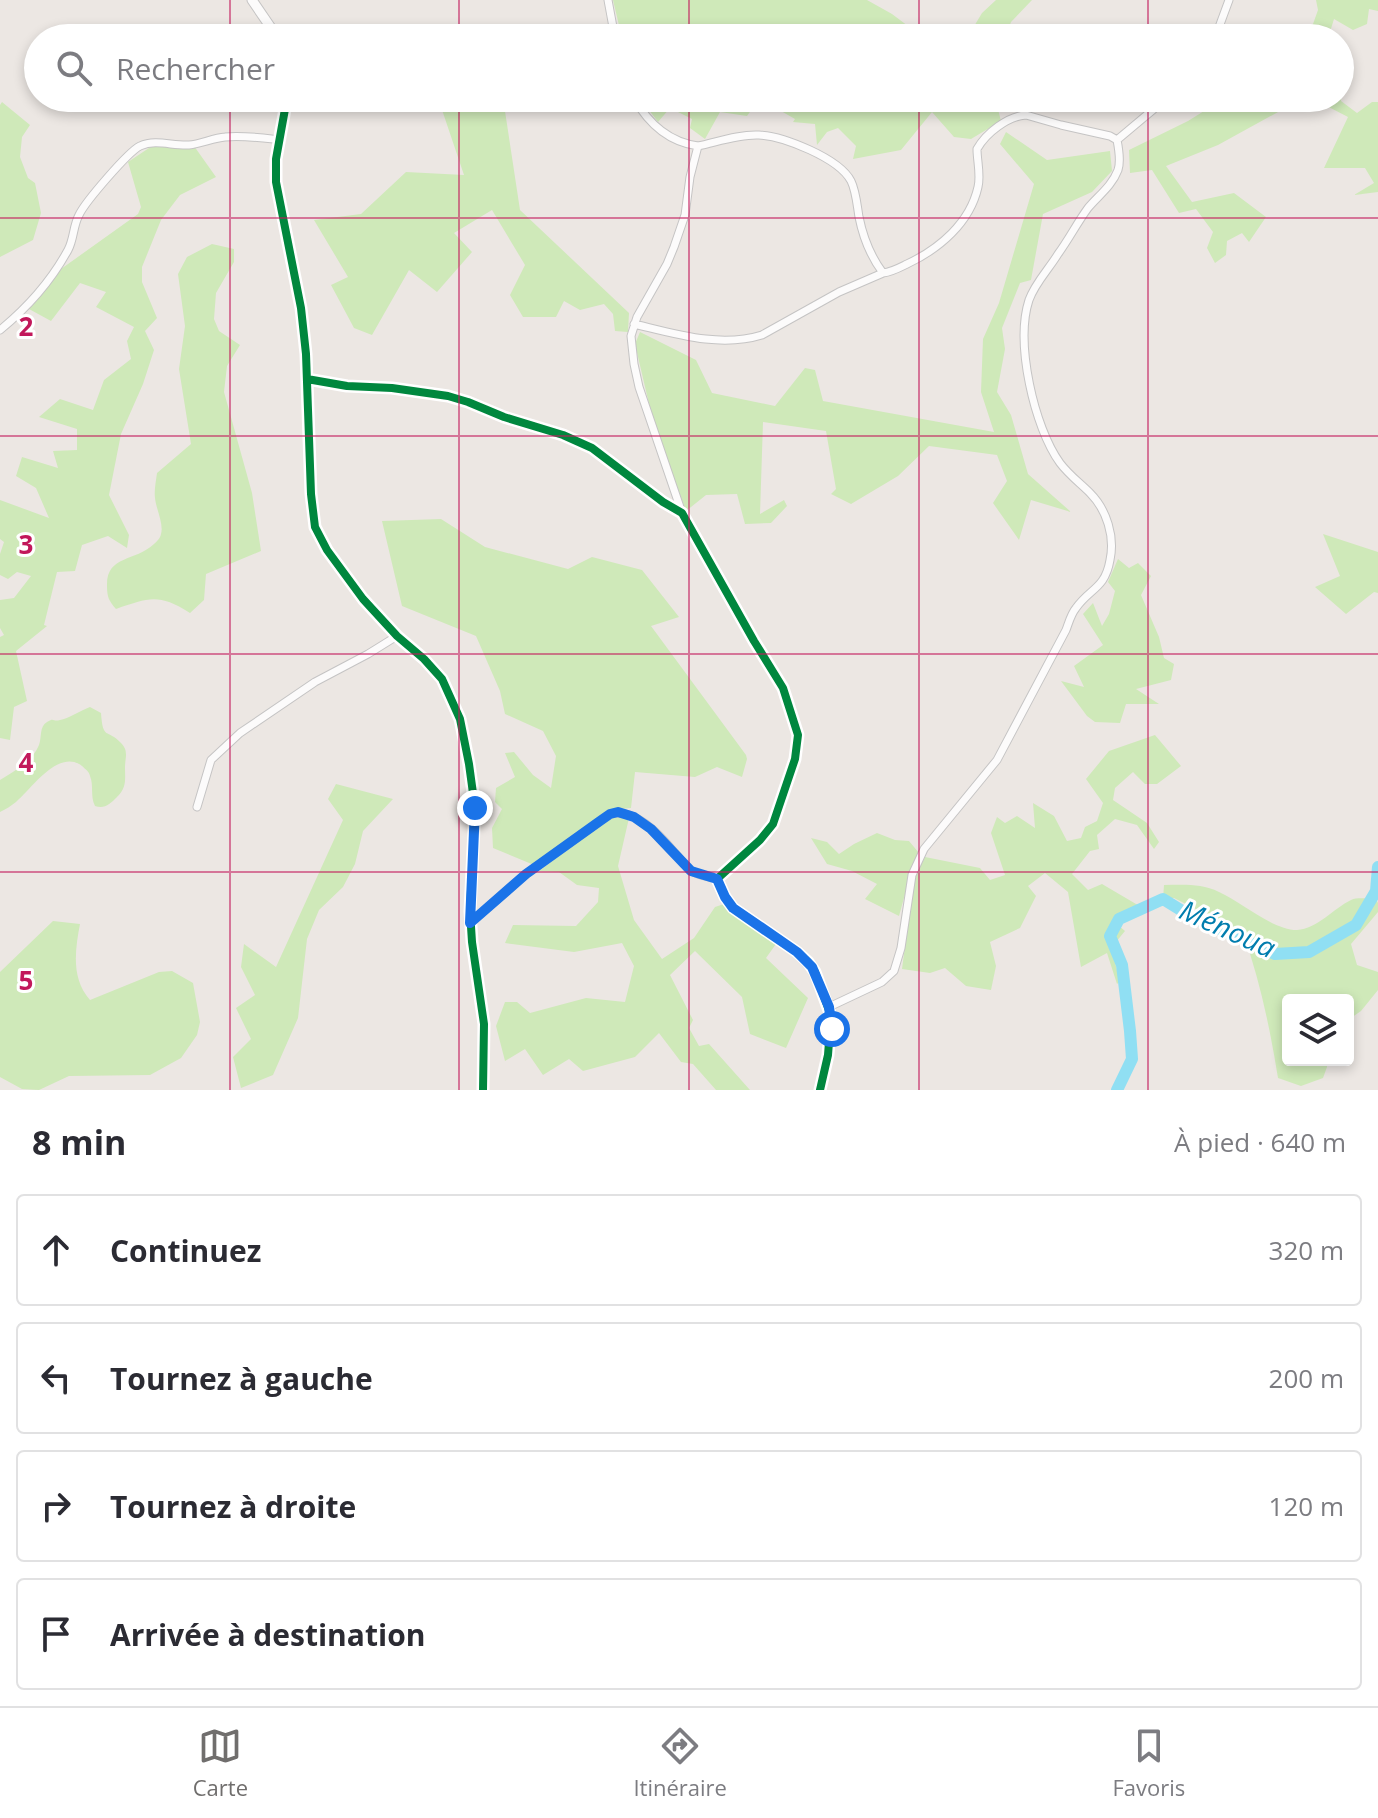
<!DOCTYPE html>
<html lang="fr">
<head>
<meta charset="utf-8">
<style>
  :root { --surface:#fff; --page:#f2f2f3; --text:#2b2b33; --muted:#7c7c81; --line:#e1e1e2; --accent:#706e6d }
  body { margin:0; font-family:"Open Sans",sans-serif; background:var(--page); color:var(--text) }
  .controls { position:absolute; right:24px; bottom:24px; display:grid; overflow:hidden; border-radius:8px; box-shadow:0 4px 12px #0003 }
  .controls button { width:72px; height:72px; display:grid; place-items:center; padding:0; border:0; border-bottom:2px solid var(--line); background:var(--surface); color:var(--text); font:40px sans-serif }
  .stop { position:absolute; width:24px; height:24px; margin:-18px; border:6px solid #1a73e8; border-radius:50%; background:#fff }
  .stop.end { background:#1a73e8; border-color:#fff; box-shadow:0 2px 8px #0008 }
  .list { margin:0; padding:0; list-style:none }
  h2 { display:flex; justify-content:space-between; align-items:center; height:104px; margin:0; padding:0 32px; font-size:34px }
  h2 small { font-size:26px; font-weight:400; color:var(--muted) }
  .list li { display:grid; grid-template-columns:52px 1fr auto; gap:24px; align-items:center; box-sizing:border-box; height:112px; margin:0 16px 16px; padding:0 16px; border:2px solid var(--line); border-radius:8px }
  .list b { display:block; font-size:30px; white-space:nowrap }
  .list em { font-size:26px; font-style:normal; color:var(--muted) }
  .icon { flex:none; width:44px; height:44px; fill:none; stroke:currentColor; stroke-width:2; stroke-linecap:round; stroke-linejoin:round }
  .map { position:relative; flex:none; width:1378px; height:1090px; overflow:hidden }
  .search { position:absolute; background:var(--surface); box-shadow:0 4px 12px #0003; left:24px; right:24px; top:24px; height:88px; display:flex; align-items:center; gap:20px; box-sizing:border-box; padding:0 28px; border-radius:44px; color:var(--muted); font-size:30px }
  .sheet { height:616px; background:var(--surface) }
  nav { display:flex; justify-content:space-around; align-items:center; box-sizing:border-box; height:112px; border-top:2px solid var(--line); background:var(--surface); font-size:22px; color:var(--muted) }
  nav a { display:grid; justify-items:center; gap:4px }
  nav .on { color:var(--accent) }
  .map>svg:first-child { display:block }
  .green { fill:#cfe9b9 }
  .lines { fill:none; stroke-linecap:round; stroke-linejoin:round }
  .river { stroke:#90dff3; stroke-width:12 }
  .minor-casing { stroke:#c5c4c4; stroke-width:9 }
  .tertiary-casing { stroke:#c5c4c4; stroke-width:11 }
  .minor { stroke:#fcfbfb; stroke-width:7 }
  .tertiary { stroke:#fcfbfb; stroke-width:9 }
  .cycleway-casing { stroke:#fff; stroke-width:13 }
  .cycleway { stroke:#00873e; stroke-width:8 }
  .route { stroke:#1a73e8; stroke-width:10 }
  .grid { fill:none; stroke:#c2185b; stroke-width:2; stroke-opacity:0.55 }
  .labels { text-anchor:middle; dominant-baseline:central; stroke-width:6; stroke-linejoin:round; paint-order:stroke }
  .water-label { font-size:28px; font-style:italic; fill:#007dae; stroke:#fff }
  .grid-label { font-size:26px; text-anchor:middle; font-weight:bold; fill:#c2185b; stroke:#fff; stroke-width:6; stroke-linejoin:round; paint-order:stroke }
</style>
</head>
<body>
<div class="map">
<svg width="1378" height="1090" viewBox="0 0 1378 1090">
  <rect width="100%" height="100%" fill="#ece7e3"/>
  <path class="green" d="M613 0H867L892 14 924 38H622Z
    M996 0H1032L1011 22 1005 38H967L982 13Z
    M1316 0H1378V11L1369 9 1367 24 1353 30 1334 19 1328 38H1308L1318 10Z
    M1340 68 1342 73 1341 101 1357 113 1372 102H1378V192L1354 195 1374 183 1365 168H1324L1348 117 1321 103 1318 98H1340Z
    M438 98H503L520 210 629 313 628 332 615 331 613 314 604 304 580 310 564 301 556 317H523L510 295 525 265 492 210 454 233 472 252 437 292 409 270 372 335 354 328 331 285 348 277 314 220 361 214 406 172 464 175Z
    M640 98H760L747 116 720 112 705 139 690 128 692 119 670 108 658 122Z
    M781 98H995L1001 121 971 139 954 137 932 112 901 150 853 159 856 146 838 128 827 132 817 145 815 124 793 122 795 119 781 111 790 101Z
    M1225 98H1283L1289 106 1218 145 1166 166 1192 202 1234 193 1266 217 1249 242 1242 233 1227 241 1226 255 1215 263 1207 248 1213 232 1196 209 1179 213 1152 170 1130 173 1129 150 1188 121Z
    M2 102 30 125 22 137 20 157 28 178 35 183 41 213 33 240 0 257V105Z
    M1006 132 1047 160 1110 151 1112 171 1092 192 1043 214 1031 280 1020 283 1002 328 1005 349 997 392 1011 415 1028 474 1071 512 1031 500 1019 540 993 503 1007 481 997 455 929 446 898 476 851 504 831 494 836 489 826 431 763 422 760 514 784 500 787 506 771 523 745 524 737 494 706 495 686 511 653 421 635 344 640 332 696 360 712 393 775 406 805 368 815 370 823 401 994 432 981 392 983 339 999 303 1034 184 1000 144Z
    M152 146H194L216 177 180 195 161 220 142 267V282L157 318 145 331 154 350 143 384 121 434 109 495 129 535 127 548 108 536 82 545 75 571 57 572 44 625 47 626 16 651 27 701 14 707 10 740 0 738V637L4 635 0 628V600L14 598 31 576 17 572 8 579 0 575V554L4 542 0 539V500L49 518 36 488 16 476 22 457 58 468 53 451 77 450V429L39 417 60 399 93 410 104 380 131 359 127 341 134 327 96 307 106 292 80 283 51 321 29 309 59 269H61L138 214 141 207 128 162Z
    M212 244 234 249V262L216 293 214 319 219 331 240 345 227 366 224 392 252 493 261 551 206 574 204 600 190 613C158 593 149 598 116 609 109 601 107 597 107 586 106 555 135 562 154 544 157 541 160 539 161 534 164 524 156 509 155 498 154 490 156 481 157 473L191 444 179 369 185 326 178 274 187 257Z
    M441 519 485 547 568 569 592 557 642 570 679 617 651 626 746 755 747 759 742 777 717 767 695 777 635 772 631 808 608 810 534 865 493 848 492 828 502 809 495 802 496 788 515 777 505 753 514 752 533 775 551 788 556 756 543 731 505 714 500 691 476 636 402 606 382 521Z
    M1323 534 1378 552V593L1374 592 1346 614 1315 587 1340 576Z
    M1118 559 1129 568 1138 563 1151 576 1141 595 1159 637 1164 658 1174 664 1171 680 1136 689 1159 704H1126L1120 723 1095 722 1087 716 1061 681 1084 687 1074 666 1103 645 1083 614 1093 603 1102 626 1109 614 1115 591 1108 582Z
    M90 707 101 713C103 741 107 728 121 743 129 751 125 758 125 767 125 779 127 788 117 797 110 804 105 809 95 806 90 796 94 786 90 776 89 771 85 769 82 766 59 748 32 788 16 802 11 806 6 809 0 812V780C14 771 32 762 39 745 42 737 39 727 47 722 55 717 52 722 60 720 68 719 81 710 90 707Z
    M1155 735 1181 766 1157 784H1145L1133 772 1115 788 1113 800 1147 823 1159 842 1154 849 1137 825 1115 819 1097 835 1099 849 1090 851 1072 874 1088 890 1102 884 1136 904 1142 906 1112 920 1125 931 1111 948 1120 981 1117 984 1107 953 1081 967 1068 892 1045 873 1028 886 1036 896 1020 928 990 942 996 966 991 990 966 986 945 968 930 973 902 969 914 878 925 857 980 868 990 880 1005 875 991 833 997 817 1005 823 1017 816 1035 828 1033 803 1054 816 1067 841 1081 838 1085 827 1097 821 1103 803 1086 779 1109 751Z
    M336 784 393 799 363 831 355 864 343 887 319 910 307 939 298 1018 273 1075 241 1088 233 1057 251 1039 236 1008 255 995 241 967 244 944 276 967 343 820 328 799Z
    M611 817 629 818 618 866 634 920 662 959 694 938 715 907 724 904 733 914 776 944 766 958 808 998 786 1048 750 1034 742 997 695 951 670 975 693 1020 689 1028 699 1046 709 1044 750 1090H716L693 1064 681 1062 659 1033 635 1057 583 1071 569 1059 543 1075 525 1049 505 1061 496 1026 505 1002H517L530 1013 586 998 625 1002 634 966 622 943 574 952 505 943 513 925 576 926 598 902 599 888 577 885 559 872 539 871Z
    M877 833 895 840 909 841 919 853 910 876 899 916 865 899 877 884 852 871 827 864 811 838 827 842 839 854 854 844Z
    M1164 885C1183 885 1201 883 1219 892 1242 902 1272 930 1297 930 1317 929 1334 908 1351 900 1358 897 1368 899 1376 899L1378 903V912L1351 944 1357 965 1378 972V990L1361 1011 1348 1020V1000H1288V1060H1327V1067L1323 1078 1301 1086 1278 1078C1270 1029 1260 980 1243 933L1174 898 1163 899Z
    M53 921 80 924C75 950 71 979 90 1000L159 972 172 971 193 983 200 1022 197 1035 181 1058 150 1075 69 1076 39 1090 22 1089 0 1077V972Z"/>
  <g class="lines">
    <path class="river" d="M1117 1090 1132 1059 1130 1031 1122 965 1110 936 1119 919 1163 899 1192 917 1275 954 1309 952 1356 925 1376 891 1378 867"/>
    <g class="minor-casing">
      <path id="minor" d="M608 0 615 38
        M236 38 270 27
        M1215 38 1229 0
        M634 98C648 123 669 142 698 146 717 142 739 134 759 135 783 136 839 158 851 181 856 191 857 205 859 217 863 237 871 257 883 273 892 272 899 268 907 264 939 249 970 223 978 187 981 175 977 161 977 149 986 133 1008 116 1026 115L1061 125 1110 136 1117 140
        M1117 140 1167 98
        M634 324C676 334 720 348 762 335L839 292 883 273
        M0 330C27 308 51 281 68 250 74 239 73 226 79 215 85 202 128 152 140 146 156 139 172 146 189 145 201 144 213 138 225 137 243 135 263 138 281 140
        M307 379 347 386 392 388 448 396 468 402 504 417 563 435 592 448 663 502 682 513 754 641 783 688 798 735 795 759 773 824 760 840 717 879 725 897 733 908 797 952 808 962 815 972 831 1016 828 1055 820 1090
        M682 513 639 387 634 364 631 336 637 317 667 264 674 247 685 215 690 177 698 146
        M197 807 211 760 240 733 315 682 368 654 397 636
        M470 923 526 874 610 814C635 808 659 834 674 852 680 858 685 867 692 871 699 876 708 876 717 879
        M829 1007 882 982 894 971 901 948 912 875 924 849 997 760 1066 630C1069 622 1071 614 1076 608 1090 588 1105 589 1110 560 1115 537 1107 510 1090 493 1080 483 1069 475 1060 463 1034 427 1015 343 1029 300 1035 283 1049 269 1058 254 1069 239 1077 223 1088 208 1098 196 1112 186 1118 170 1121 161 1119 150 1117 140"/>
    </g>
    <g class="tertiary-casing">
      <path id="tertiary" d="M252 0 278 38
        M287 98 276 159V182L301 308 306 354 311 494 315 527 327 550 363 599 397 636 424 659 442 679 460 719 469 764 475 808 470 911 472 942 484 1024 483 1090"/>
    </g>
    <use href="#minor" class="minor"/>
    <use href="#tertiary" class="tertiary"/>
    <g class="cycleway-casing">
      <path id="cycleway" d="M287 98 276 159V182L301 308 306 354 311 494 315 527 327 550 363 599 397 636 424 659 442 679 460 719 469 764 475 808 470 911 472 942 484 1024 483 1090
        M307 379 347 386 392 388 448 396 468 402 504 417 563 435 592 448 663 502 682 513 754 641 783 688 798 735 795 759 773 824 760 840 717 879 725 897 733 908 797 952 808 962 815 972 831 1016 828 1055 820 1090"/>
    </g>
    <use href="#cycleway" class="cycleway"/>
  </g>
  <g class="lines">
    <path class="route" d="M475 808 470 923 526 874 600 821 610 814 618 812 634 817 651 829 691 871 717 879 725 897 733 908 797 952 812 967 829 1007 832 1029"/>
  </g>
  <path class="grid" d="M230 0V38M459 0V38M689 0V38M919 0V38M1148 0V38M230 98V1090M459 98V1090M689 98V1090M919 98V1090M1148 98V1090M0 218H1378M0 436H1378M0 654H1378M0 872H1378"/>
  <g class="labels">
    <g class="water-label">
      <text transform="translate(1228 928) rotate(24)">Ménoua</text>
    </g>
  </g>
  <g class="grid-label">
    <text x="26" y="336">2</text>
    <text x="26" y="554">3</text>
    <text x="26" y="772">4</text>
    <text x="26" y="990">5</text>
  </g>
</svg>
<div class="controls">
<button><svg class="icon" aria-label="layers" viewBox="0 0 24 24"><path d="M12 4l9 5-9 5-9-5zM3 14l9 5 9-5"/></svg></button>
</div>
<div class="stop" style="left:832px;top:1029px"></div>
<div class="stop end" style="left:475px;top:808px"></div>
<div class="search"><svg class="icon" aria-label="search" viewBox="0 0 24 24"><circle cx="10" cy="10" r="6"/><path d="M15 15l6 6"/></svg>Rechercher</div>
</div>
<section class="sheet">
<h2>8 min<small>À pied · 640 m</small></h2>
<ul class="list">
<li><svg class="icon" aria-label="ahead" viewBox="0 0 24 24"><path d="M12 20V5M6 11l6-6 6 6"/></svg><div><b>Continuez</b></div><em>320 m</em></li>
<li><svg class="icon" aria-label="left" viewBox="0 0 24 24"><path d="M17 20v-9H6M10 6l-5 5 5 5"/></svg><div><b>Tournez à gauche</b></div><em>200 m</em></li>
<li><svg class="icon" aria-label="right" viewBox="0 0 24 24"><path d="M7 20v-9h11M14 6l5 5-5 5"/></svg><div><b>Tournez à droite</b></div><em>120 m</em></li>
<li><svg class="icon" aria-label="arrive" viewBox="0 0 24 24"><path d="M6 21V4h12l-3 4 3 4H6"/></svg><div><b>Arrivée à destination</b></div></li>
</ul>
</section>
<nav>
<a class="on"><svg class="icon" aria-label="map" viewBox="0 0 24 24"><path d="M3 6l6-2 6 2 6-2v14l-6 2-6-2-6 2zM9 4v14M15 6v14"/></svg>Carte</a>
<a><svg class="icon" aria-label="directions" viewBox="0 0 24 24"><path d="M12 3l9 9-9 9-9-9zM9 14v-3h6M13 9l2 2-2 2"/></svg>Itinéraire</a>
<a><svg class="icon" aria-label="saved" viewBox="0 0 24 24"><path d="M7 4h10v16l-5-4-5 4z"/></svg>Favoris</a>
</nav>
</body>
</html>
